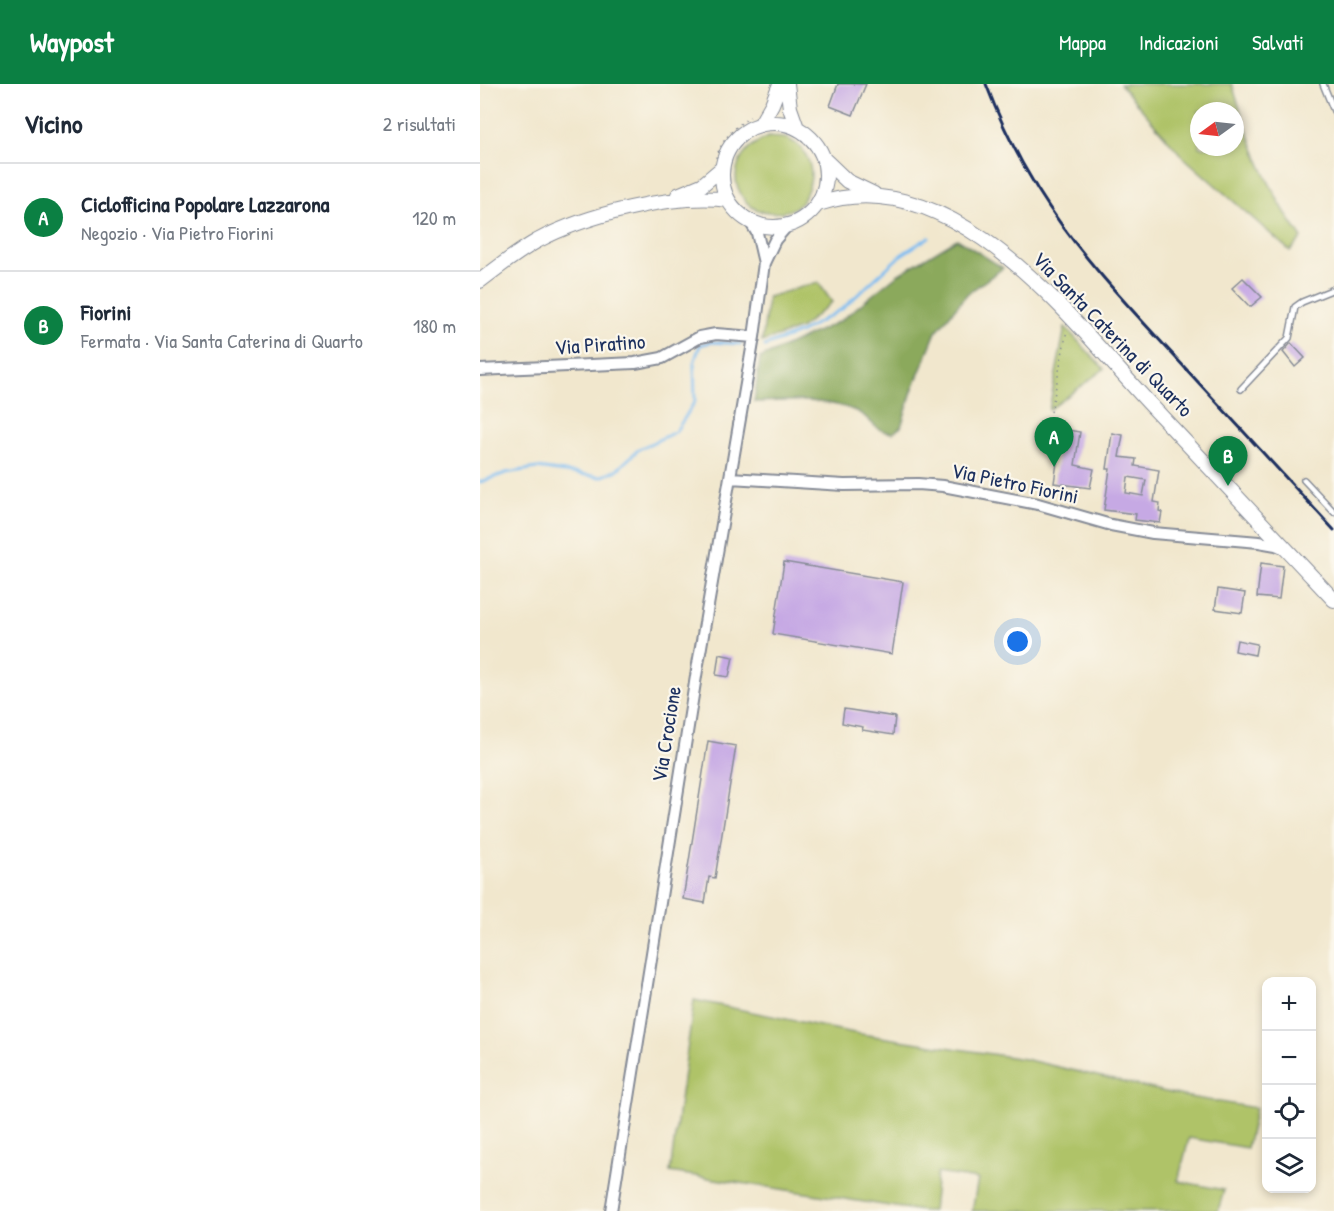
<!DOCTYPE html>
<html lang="it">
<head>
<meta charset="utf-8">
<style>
  :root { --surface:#fff; --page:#f6f6f7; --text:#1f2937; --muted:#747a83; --line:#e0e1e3; --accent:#0b8043 }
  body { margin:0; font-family:"Patrick Hand",sans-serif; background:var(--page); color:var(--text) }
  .controls { position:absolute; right:18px; bottom:18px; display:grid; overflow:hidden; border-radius:12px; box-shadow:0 3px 9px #0003 }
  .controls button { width:54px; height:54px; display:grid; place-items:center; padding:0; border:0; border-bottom:2px solid var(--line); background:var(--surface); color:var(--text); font:30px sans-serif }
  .compass { position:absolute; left:710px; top:18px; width:54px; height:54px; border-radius:50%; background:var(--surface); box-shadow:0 3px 9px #0003; rotate:255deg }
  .you { position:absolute; left:538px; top:558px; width:21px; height:21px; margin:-15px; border:4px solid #fff; border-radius:50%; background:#1a73e8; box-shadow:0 0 0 9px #1a73e833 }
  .badge { display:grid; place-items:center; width:39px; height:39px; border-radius:50%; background:var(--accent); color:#fff; font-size:20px; font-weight:700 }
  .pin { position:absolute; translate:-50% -50px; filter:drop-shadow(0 2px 3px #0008) }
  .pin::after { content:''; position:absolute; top:32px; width:21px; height:18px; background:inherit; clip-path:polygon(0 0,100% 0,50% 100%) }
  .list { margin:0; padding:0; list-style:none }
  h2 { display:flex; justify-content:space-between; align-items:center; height:78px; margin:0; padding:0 24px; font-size:26px }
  h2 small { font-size:20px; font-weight:400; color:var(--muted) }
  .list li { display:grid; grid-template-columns:39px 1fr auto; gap:18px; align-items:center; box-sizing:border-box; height:108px; padding:0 24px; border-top:2px solid var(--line) }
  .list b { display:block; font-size:22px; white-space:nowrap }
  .list p { margin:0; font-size:20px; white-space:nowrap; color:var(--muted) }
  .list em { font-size:20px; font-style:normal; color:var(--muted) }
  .icon { flex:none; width:33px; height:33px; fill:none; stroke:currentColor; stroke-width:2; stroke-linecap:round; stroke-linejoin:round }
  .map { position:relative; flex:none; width:854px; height:1127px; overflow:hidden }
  header { display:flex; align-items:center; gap:36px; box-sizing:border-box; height:84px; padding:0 30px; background:var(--accent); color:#fff }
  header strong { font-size:28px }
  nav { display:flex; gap:33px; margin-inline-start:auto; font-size:21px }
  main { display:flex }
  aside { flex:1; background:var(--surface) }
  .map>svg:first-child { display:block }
  .green { fill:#afc367; stroke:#657962; stroke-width:1.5; fill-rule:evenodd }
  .forest { fill:#8ba95c; stroke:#536c5d; stroke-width:1.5 }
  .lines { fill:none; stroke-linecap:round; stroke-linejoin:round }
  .stream { stroke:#7cbcf1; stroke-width:3 }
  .building { fill:#c6a9e4; fill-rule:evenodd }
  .lane-casing { stroke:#868b96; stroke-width:8 }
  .street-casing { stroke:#868b96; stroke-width:14 }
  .secondary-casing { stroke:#868b96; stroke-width:16 }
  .path { stroke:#868b96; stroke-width:1.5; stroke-dasharray:1.5 4.5; stroke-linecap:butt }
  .lane { stroke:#fff; stroke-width:5 }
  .street { stroke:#fff; stroke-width:10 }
  .secondary { stroke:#fff; stroke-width:14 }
  .rail { stroke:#1b2f5e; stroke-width:3 }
  .labels { text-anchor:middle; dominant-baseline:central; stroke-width:4.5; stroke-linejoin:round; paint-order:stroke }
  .street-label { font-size:21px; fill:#1b2f5e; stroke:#fbf7ec }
</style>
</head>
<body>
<header>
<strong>Waypost</strong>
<nav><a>Mappa</a><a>Indicazioni</a><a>Salvati</a></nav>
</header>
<main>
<aside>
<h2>Vicino<small>2 risultati</small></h2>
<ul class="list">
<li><span class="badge">A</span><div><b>Ciclofficina Popolare Lazzarona</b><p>Negozio · Via Pietro Fiorini</p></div><em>120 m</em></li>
<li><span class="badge">B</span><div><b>Fiorini</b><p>Fermata · Via Santa Caterina di Quarto</p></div><em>180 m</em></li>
</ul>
</aside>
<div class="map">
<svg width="854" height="1127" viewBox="0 0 854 1127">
  <rect width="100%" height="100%" fill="#fbf7ec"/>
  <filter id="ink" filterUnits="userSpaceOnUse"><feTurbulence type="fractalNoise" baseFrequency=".0167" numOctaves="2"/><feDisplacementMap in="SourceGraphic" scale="12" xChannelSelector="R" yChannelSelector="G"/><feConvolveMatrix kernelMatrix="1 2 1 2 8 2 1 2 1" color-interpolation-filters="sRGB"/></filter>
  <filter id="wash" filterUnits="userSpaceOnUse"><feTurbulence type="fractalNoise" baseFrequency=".008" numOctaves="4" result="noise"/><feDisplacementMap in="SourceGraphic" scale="24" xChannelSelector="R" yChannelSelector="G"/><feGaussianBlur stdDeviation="1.35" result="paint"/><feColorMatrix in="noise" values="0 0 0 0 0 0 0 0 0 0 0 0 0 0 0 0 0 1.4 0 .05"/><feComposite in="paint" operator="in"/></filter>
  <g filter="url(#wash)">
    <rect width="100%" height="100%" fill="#f1e7cd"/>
    <path class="green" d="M640 0H752C769 55 788 108 822 154L810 167 701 71ZM719 27H755V63H719Z
      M288 53C295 54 305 53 310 56 329 66 336 88 327 107 326 110 324 116 321 119 306 133 276 132 264 115 245 89 263 63 288 53Z
      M338 198 352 218 321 244 282 258 288 213Z
      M585 243 624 285 569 326Z
      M214 916 374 949 544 975 703 1012 776 1024 767 1064 709 1054 698 1097 744 1106 738 1127H492L498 1095 457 1089 453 1127H442L190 1088Z"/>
    <path class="forest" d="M477 155 523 184 487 210 456 248 432 307 421 343 413 349C390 346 394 336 378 328 346 313 308 317 274 318L280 274 360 237 417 191Z"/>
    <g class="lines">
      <path class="stream" d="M285 262 321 248 362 225 421 171 449 153
        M0 398 26 389 57 384 120 393 137 386 159 365 195 348 204 335 215 317 214 279 220 261 231 258 261 260"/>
    </g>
    <g id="blocks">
      <path class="building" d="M358 0H386L373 31 350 22Z
        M763 194 782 213 770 223 752 204Z
        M811 259 825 274 815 283 803 268Z
        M582 345 600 348 595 381 614 385 610 404 574 399Z
        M632 349 643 351 639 373 656 375 655 382 679 386 674 418 680 419 679 427 682 428 680 439 655 436 656 430 624 426 630 385H627ZM648 393 666 396 663 412 646 409Z
        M304 478 423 498 412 570 293 550Z
        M781 479 803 482 799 515 777 513Z
        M738 505 765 509 762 529 735 525Z
        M757 556 777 560 775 571 755 567Z
        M239 570 253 573 249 593 236 591Z
        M364 625 415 633 413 651 382 646 383 643 362 639Z
        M228 657 256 662 235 794 229 793 225 819 203 815Z"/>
    </g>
  </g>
  <g filter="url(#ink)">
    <use href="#blocks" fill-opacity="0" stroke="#868b96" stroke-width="1.5"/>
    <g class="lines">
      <g class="lane-casing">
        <path id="lane" d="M843 0 854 27
          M761 305 809 254 815 223 822 218 854 205
          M824 396 854 428"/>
      </g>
      <g class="street-casing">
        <path id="street" d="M271 139 277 149 284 179
          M0 286 155 279 182 274 220 253 236 250 274 253
          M250 394 364 401 438 400 463 402 558 420 631 441 673 449 779 458 796 461 806 465
          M131 1127 217 586 274 253 284 179 295 156 306 143"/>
      </g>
      <g class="secondary-casing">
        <path id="secondary" d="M307 0 310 24 317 44
          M242 91a52 52 0 1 1 104 0a52 52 0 1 1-104 0Z
          M280 41 292 20 300 0
          M344 75 367 97 394 110
          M198 111 222 101 242 84
          M338 120C472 75 589 233 668 318 730 384 792 450 854 516
          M0 197C18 183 36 169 57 157 105 131 193 109 248 116"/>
      </g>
      <path class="path" d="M236 74C242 55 254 43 270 33
        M571 328 587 246"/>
      <use href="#lane" class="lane"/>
      <use href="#street" class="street"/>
      <use href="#secondary" class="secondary"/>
      <path class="rail" d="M506 0C520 37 537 72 558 106 599 172 654 228 706 285 755 339 805 392 854 446"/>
    </g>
  </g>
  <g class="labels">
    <g class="street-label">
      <text transform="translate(633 250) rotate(46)">Via Santa Caterina di Quarto</text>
      <text transform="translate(120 260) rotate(-4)">Via Piratino</text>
      <text transform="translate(535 399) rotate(12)">Via Pietro Fiorini</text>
      <text transform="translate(186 650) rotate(-81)">Via Crocione</text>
    </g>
  </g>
</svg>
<div class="controls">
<button>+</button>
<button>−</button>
<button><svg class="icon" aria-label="locate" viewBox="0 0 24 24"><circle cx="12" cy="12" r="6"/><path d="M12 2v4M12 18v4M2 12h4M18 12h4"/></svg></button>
<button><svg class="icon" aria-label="layers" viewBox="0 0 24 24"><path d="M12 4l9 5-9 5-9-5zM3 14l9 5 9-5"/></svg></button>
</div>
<svg class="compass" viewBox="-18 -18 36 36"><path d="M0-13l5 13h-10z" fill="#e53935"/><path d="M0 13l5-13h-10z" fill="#747a83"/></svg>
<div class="you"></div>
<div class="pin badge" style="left:574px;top:383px">A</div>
<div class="pin badge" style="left:748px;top:402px">B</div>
</div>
</main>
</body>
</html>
